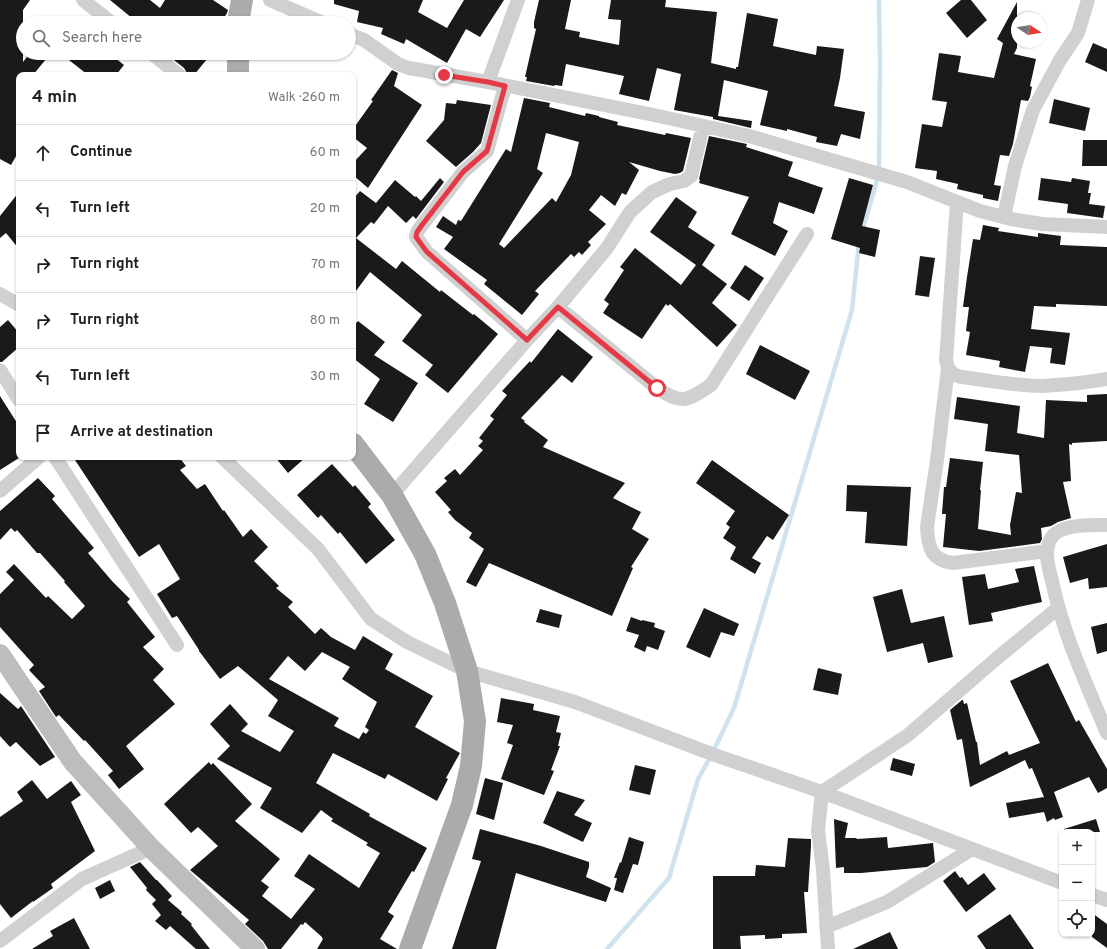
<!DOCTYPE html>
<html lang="en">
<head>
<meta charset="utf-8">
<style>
  :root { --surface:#fff; --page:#f6f6f6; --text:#202124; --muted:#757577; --line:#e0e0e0 }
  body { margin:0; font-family:Overpass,sans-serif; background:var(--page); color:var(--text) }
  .controls { position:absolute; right:12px; bottom:12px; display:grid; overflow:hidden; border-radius:8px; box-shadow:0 1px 3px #0004 }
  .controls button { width:36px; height:36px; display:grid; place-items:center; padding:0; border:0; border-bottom:1px solid var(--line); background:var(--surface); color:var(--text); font:20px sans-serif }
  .compass { position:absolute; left:1011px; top:12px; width:36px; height:36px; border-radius:50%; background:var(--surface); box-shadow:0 1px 3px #0004; rotate:102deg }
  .stop { position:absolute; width:12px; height:12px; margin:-9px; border:3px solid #e63946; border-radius:50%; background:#fff }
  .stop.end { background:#e63946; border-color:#fff; box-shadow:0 1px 4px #0008 }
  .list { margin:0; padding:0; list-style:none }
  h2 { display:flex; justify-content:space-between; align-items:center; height:52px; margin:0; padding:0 16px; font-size:17px }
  h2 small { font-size:13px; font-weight:400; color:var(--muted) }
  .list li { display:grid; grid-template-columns:26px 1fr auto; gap:12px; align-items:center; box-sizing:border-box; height:56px; padding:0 16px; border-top:1px solid var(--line) }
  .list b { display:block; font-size:15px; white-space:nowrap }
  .list em { font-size:13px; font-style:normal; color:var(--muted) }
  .icon { flex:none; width:22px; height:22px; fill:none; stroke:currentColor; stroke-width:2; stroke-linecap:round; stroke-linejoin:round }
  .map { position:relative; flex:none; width:1107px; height:949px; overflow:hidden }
  .search { position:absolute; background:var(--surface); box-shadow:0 1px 3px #0004; left:16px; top:16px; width:340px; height:44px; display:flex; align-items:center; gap:10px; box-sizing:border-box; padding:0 14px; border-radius:22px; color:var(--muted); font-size:15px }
  .panel { position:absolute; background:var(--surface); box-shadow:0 1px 3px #0004; left:16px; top:72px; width:340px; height:388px; border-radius:8px }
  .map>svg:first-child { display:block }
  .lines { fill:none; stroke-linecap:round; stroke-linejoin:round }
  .stream { stroke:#cfe2ee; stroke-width:4.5 }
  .building { fill:#1a1a1a; fill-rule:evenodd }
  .street { stroke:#d0d0d0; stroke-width:14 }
  .secondary { stroke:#bdbdbd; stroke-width:20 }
  .primary { stroke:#ababab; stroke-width:22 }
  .route { stroke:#e63946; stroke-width:5 }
</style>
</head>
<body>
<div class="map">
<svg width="1107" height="949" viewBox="0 0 1107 949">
  <rect width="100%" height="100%" fill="#fff"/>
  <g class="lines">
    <path class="stream" d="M862 232 879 174 880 62 879 0
      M607 949 669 878 698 779 712 754 734 708 852 310 859 243"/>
  </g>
  <path class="building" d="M0 0H30L23 10V62L30 53H51L33 75H19V151L11 165 0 159Z
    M110 0H150L160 8 165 0H213L228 10 227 13 221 23H138Z
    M334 0H423L418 12 447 28 464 0H504L480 37 466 29 447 63 406 39 404 44 381 34 383 28 357 22 359 11 334 4Z
    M539 0H571L565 29 580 32 579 37 619 45 621 20 608 19 611 0H666L665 7 717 12 711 63 736 69V67H738L747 13 778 19 773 46 816 55 817 46 844 49 840 78 834 106 865 112 860 139 841 134 837 146 816 142 817 137 787 129V131L760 125 768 91 724 80 718 116 752 121 751 128 713 119V117L674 110 681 74 657 68 649 101 619 94 624 76 566 64 562 86 555 85 554 86 526 81 527 77H525L536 29 534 28V22Z
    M961 0H971L987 20 967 38 946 13Z
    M1017 2V48L1014 54 1036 59 1030 86 1032 87 1030 97 1028 101 1021 100 1013 144 1009 156 1000 155 994 185 1001 186 998 201 983 198V195L957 189 958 184 936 179 937 171 915 168 922 124 942 127 947 102 932 100 939 53 961 56 958 72 994 78 1003 43 997 39Z
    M1093 43 1107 49V72L1085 62Z
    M60 53H109L124 65 116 75H88Z
    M165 53H212L194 75H188L184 68Z
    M392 70 398 73 394 86 422 105 368 188 353 175V163L367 148 353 137V129L373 101 371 100Z
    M524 98 550 103 549 107 585 116 586 113 599 116V117L618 122 617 125 665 135 666 133 691 138 683 171 680 173 675 174 660 171 629 162 639 170 626 195 622 193 615 206 601 195 589 210 606 224 588 242 591 245 582 255 579 252 574 257 571 254 535 291 539 294 522 315 484 284 487 280 444 249 453 237 436 227 443 216 456 225 458 220 461 221 506 149 511 152ZM546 133 579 142 571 175 556 202 552 198 504 248 499 244 543 173 537 169Z
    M1054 99 1090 108 1085 131 1049 123Z
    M457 100 491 105 481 143 473 152 456 167 426 141 444 120 446 103 456 104Z
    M709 136 747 144 746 147 793 162 788 176 823 188 814 214 779 202 773 223 788 231 775 256 731 234 749 197 699 183 700 180 699 179Z
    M1083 140H1107V166H1082Z
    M440 178 444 182 416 219 413 216 406 223 388 206 374 224 371 222 356 238 396 269 402 261 440 292 441 290 473 315 474 314 498 334 448 393 425 375 433 365 402 341 422 315 370 272 353 295V199L360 191 376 203 395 180 415 197 416 196 421 201Z
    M849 178 873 185 862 226 880 230 875 257 859 253 860 248 831 239Z
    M1041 178 1071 182 1072 178 1090 181 1088 193H1091L1089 204 1105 206 1103 218 1067 213 1068 204 1038 200Z
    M19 192V249L6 233 0 238V216Z
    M676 197 697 212 688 227 715 245 702 265 727 284 712 303 737 325 717 347 670 304 668 306 666 304 642 339 603 313 609 304 604 300 624 270 620 267 635 248 681 285 696 265 650 232Z
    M983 225 999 228 998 231 1038 237V233L1061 236 1060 245 1107 247V306L1056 304V307L1034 306 1031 329 1070 333 1065 365 1050 363 1052 348 1030 346 1025 372 999 367 1000 361 966 355 970 332 966 331 969 307H963L967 277 973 239 980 240Z
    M920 256 935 258 929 297 915 295Z
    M745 265 764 278 749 301 730 288Z
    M8 320 19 333V347L2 362H0V327Z
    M358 321 385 342 374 355 418 383 393 422 364 404 380 379 353 358V327Z
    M558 329 593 357 572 383 562 375 521 418 525 421 524 422 548 440 543 447 625 483 613 498 641 512 632 529 649 539 631 567 633 568 612 616 489 563 476 587 466 582 484 549 469 538 472 533 455 520 448 512 451 510 435 492 447 481 444 478 455 469 460 475 483 450 478 446 483 441 479 438 494 419 490 416 507 395 502 391 530 361 531 363Z
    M760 345 810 371 795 400 746 374Z
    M1107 394V441L1072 443V445L1069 444 1071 481 1063 482 1071 518 1058 522 1051 526 1041 528 1042 539 1040 543 979 551 943 547 946 514H942L944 487H946L950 458 983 462 980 490H981L978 529 1011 535 1010 525 1016 492 1022 493 1019 455 985 451 988 424 954 419 957 397 1020 406 1017 433 1044 438 1046 400 1087 402V395Z
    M0 396 19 426V458L0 470Z
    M73 457H179L186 466 180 470 197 489 205 484 223 511 224 510 243 537 251 529 268 547 254 561 279 586 276 588 293 602 288 607 315 634 321 628 331 637 355 650 363 636 393 654 385 669 433 696 415 727 460 753 446 778 448 779 437 801 388 774 385 779 333 753 316 783 370 814 369 816 427 848 414 872 412 871 388 912 394 916 380 939 397 949H317L323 939 322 938V937L305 922 303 925 301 924 281 949H268L263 941 245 924 249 920 190 870 218 846 198 827 191 833 164 804 209 762 211 765 213 763 252 804 235 821 280 859 261 881 269 887 262 896 291 919 315 889 294 876 309 854 359 888 380 853 366 845 368 843 331 821 333 819 321 810 302 833 260 808 272 788 217 759 230 746 210 724 230 704 248 724 241 731 280 752 294 731 268 716 278 700 238 666 220 679 199 651V650L177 616 172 618 157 594 180 579 159 544 139 557ZM322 652 350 667 342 679 377 702 365 727 369 730 366 734 363 732 359 739 334 726 339 718 269 679 288 656 305 671Z
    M275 457H306L288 473Z
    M712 460 789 515 773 540 767 536 752 558 761 563 755 574 730 559 736 547 723 538 730 527 726 524 735 511 696 483Z
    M332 464 353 487 355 485 371 504 368 507 395 540 366 564 340 532 338 534 321 515 318 518 297 495Z
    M38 478 55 496 52 499 94 548 88 553 112 581 130 599 127 602 155 637 143 647 164 669 153 680 175 704 126 746 144 769 119 789 108 775 113 771 85 740 84 741 59 715 56 717 39 691 45 687 29 670 34 665 0 627V594L14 580 6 572 14 564 46 598 48 596 72 619 85 606 64 582 65 581 40 553H37L17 530 15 532 11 528 0 540V511Z
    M847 485 911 487 907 546 865 543 867 512 846 511Z
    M1107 544V587L1089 589 1088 578 1070 583 1063 557Z
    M1034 566 1042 602 991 613 993 621 969 625 962 577 985 574 988 589 1019 582 1015 569Z
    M902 589 911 623 944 616 953 657 928 663 923 643 887 652 873 597Z
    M704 608 739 624 734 636 721 632 710 658 686 647Z
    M540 609 562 615 559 628 536 622Z
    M631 617 642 621V620L655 623 654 627 665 631 658 650 647 646 645 652 634 647 639 635 626 631Z
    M1107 623V651L1097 654 1091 627Z
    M1048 663 1076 722 1079 720 1107 769V788L1098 793 1089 777 1054 792 1063 817 1055 820 1054 818 1047 822 1044 812 1009 818 1006 803 1044 797 1032 768 1029 769 1025 760 970 787 962 739 957 740 950 710 962 700H963L964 704 967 703 976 742H977L980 765 1007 751 1009 755 1040 743 1010 681Z
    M818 668 842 674 838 695 813 690Z
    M0 693 18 709 21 706 55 757 40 766 16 742 10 747 0 736Z
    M501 698 534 704 533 710 560 716 556 732 561 733 558 746H560L551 770 554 771 544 795 501 779 513 745 507 743 513 725 497 722Z
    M893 758 915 764 912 776 890 770Z
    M635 765 656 770 650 795 629 790Z
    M485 778 503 783 494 820 476 814Z
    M32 780 47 799 71 781 81 795 71 802 95 851 51 884 53 888 33 902V901L11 918 0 904V817L23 801 17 792Z
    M557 791 585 800 574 815 592 823 583 842 543 823Z
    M834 819 848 823 845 838H856L857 839 887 837 888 848 933 843 935 862 927 867 861 873H844V867L836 868Z
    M1096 819 1100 832H1064V829Z
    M480 829 541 846 589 862V867L586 877 611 888 606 902 516 873 496 949H452L481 861 472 859Z
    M629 837 644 842 638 865 633 864 623 893 614 890 617 878H614L620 862 621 863Z
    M788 838 811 839V846L808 892H804L807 933 782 934V938L765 939V935L740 936 741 949H713V876H755L756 865 785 867Z
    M140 862 156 880H157L172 896 168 900 182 912 181 914 192 924 191 925 210 949H196L170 926 166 930 155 921 161 915 152 904 156 900 146 890 147 888 130 867Z
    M955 871 960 878 962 877 968 885 984 873 996 889 966 912 943 881Z
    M110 880 115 891 100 899 95 888Z
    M1092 913 1107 924V948L1092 937Z
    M1010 914 1034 949H986L977 936Z
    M74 918 90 949H32L53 936 50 931Z
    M890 932 898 949H853Z"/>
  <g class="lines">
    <path class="street" d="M83 0 112 23
      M270 0 323 23
      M349 34 364 40 398 64 409 68 488 82 654 115 749 136 907 182 980 211 1011 219 1042 224 1107 227
      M151 53 179 75
      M488 82 518 0
      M505 86 487 151 463 172 422 225 417 232 416 237 427 252 527 340
      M957 202 946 360 948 368 937 460 927 527C928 547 931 560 953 563L1047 551
      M1004 217 1015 166 1033 110 1060 60 1078 33 1088 0
      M0 294 19 305
      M558 307 657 388C682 405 687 401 711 385L807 234
      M948 368 953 374 961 377C988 380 1015 386 1042 386 1063 385 1086 383 1107 379
      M0 370 19 400
      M55 457 177 645
      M222 457 318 549 371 619 407 642 467 671 575 702 712 754 822 792 1062 883
      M0 491 39 457
      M392 495 527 340 558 307 607 248 630 212 652 192 670 184 684 181 691 176 703 126
      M1107 525C1093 525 1068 524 1056 533 1050 537 1047 546 1047 554 1047 563 1050 573 1052 581 1063 634 1086 683 1107 733
      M1092 895 1107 900
      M826 927 887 902 972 849
      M0 941 82 879 151 848
      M828 949 823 870 818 830 822 792 908 735 996 659 1058 608"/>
    <path class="secondary" d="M0 654 73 762 151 848 255 949"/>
    <path class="primary" d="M238 23 242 0
      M238 75V53
      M353 444 392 495 425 554 445 603 467 671 475 721 471 766 462 805 410 949"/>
  </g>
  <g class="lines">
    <path class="route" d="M444 75 488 82 505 86 487 151 463 172 422 225 417 232 416 237 427 252 527 340 558 307 657 388"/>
  </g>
</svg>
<div class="controls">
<button>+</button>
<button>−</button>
<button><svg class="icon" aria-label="locate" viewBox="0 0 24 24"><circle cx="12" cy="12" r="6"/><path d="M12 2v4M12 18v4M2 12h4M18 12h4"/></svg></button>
</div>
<svg class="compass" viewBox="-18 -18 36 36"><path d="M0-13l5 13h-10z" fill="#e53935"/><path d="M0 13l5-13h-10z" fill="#757577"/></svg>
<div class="stop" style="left:657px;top:388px"></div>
<div class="stop end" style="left:444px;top:75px"></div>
<div class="search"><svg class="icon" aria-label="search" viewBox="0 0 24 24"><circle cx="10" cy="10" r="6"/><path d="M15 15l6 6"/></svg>Search here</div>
<section class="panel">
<h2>4 min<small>Walk · 260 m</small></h2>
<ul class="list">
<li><svg class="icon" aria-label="ahead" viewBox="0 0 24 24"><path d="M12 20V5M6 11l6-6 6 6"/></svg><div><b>Continue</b></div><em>60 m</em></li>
<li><svg class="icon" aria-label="left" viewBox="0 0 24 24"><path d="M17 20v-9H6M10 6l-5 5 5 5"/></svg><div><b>Turn left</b></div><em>20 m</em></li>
<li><svg class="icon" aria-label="right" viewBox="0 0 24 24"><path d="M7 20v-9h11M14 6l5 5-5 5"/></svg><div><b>Turn right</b></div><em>70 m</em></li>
<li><svg class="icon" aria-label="right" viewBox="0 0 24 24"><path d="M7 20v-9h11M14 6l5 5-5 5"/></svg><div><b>Turn right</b></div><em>80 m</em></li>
<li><svg class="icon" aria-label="left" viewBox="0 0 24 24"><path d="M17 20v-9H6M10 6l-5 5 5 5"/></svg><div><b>Turn left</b></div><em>30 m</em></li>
<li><svg class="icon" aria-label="arrive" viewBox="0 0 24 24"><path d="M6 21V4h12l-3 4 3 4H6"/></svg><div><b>Arrive at destination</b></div></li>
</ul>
</section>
</div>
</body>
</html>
